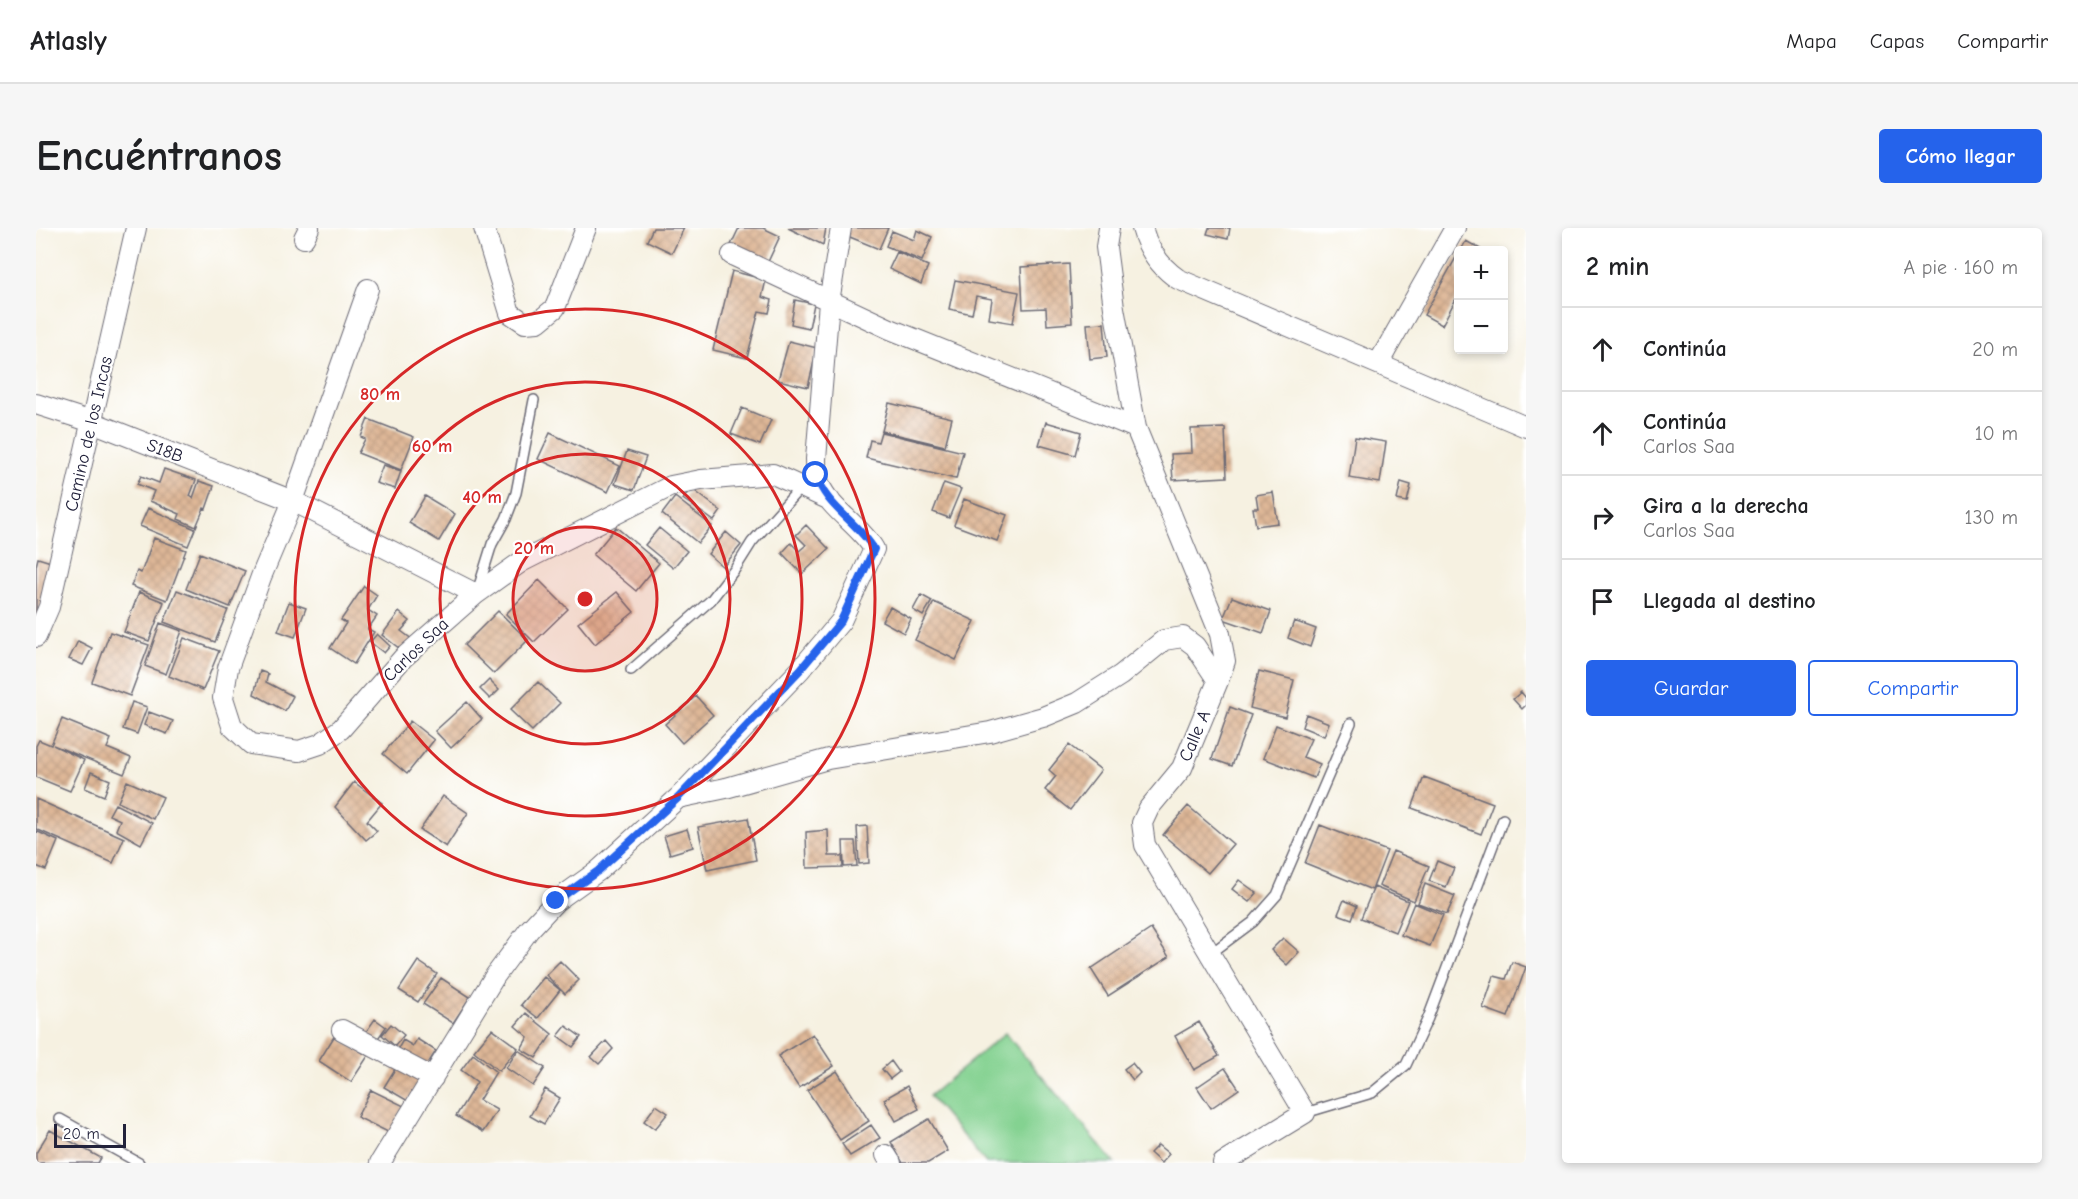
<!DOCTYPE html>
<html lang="es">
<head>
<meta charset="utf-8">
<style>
  :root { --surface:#fff; --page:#f6f6f6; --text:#202124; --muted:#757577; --line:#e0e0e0; --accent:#2563eb }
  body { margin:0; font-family:"Comic Neue",sans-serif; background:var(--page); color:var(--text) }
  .controls { position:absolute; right:18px; top:18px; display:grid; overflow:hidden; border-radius:6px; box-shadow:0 3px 9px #0003 }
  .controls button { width:54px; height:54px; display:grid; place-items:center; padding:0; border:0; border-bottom:2px solid var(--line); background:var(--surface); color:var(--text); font:30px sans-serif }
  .scale { position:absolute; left:18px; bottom:15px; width:72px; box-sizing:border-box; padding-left:6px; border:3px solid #22223b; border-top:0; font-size:16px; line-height:21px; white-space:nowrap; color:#22223b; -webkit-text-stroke:4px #fff; paint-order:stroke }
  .stop { position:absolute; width:18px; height:18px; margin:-14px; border:4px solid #2563eb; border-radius:50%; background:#fff }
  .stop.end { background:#2563eb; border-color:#fff; box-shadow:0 2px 6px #0008 }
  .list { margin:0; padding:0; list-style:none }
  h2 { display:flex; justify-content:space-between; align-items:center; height:78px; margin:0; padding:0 24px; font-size:26px }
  h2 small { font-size:20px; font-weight:400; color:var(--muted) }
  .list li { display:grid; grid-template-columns:39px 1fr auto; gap:18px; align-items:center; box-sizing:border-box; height:84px; padding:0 24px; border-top:2px solid var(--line) }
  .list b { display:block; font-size:22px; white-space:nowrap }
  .list p { margin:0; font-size:20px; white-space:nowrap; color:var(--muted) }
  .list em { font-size:20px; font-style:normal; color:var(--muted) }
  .actions { display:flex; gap:12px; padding:18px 24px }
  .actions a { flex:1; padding:14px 0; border:2px solid var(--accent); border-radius:6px; text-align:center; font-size:21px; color:var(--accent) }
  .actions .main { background:var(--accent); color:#fff }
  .icon { flex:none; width:33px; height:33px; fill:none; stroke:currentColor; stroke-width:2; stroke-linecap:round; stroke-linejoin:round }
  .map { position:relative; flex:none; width:1490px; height:935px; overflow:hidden; border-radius:6px }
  header { display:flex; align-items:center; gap:36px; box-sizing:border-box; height:84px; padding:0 30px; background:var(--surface); border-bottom:2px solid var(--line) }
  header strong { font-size:28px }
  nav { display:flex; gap:33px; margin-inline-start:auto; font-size:21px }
  .intro { display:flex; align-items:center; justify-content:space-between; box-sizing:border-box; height:144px; padding:0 36px }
  h1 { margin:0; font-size:42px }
  .button { padding:15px 27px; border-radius:6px; background:var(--accent); color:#fff; font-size:21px; font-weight:700 }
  main { display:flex; gap:36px; padding:0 36px }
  aside { flex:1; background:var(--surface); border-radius:6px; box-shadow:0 3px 9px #0003 }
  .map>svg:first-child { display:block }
  .pitch { fill:#84d291; stroke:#537a66; stroke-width:1.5 }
  .building { fill:url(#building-cross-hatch) }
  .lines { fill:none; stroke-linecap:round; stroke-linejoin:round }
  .service-casing { stroke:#6c6a75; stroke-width:12 }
  .minor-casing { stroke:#6c6a75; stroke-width:22 }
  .service { stroke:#fff; stroke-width:9 }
  .minor { stroke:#fff; stroke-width:20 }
  .route { stroke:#2563eb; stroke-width:8 }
  .ring { fill:none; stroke:#d62828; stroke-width:3 }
  .labels { text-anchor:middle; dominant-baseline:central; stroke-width:4.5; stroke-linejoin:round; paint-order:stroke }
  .street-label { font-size:18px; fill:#22223b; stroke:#fff }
  .centre { fill:#d62828; stroke:#fff; stroke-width:3 }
  .ring-label { font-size:18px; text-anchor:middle; font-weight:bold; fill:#d62828; stroke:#fff; stroke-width:4.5; stroke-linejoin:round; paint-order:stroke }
</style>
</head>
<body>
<header>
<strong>Atlasly</strong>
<nav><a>Mapa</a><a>Capas</a><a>Compartir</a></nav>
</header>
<div class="intro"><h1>Encuéntranos</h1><a class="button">Cómo llegar</a></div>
<main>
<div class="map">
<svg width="1490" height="935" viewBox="0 0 1490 935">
  <defs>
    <pattern id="building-cross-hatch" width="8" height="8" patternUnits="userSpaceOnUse" patternTransform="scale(1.5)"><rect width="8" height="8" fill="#deb797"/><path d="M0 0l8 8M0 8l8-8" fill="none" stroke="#be9d83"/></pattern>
  </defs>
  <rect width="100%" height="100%" fill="#fff"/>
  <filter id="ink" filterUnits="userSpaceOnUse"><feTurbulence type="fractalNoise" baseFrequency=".0167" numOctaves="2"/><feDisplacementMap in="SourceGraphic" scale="12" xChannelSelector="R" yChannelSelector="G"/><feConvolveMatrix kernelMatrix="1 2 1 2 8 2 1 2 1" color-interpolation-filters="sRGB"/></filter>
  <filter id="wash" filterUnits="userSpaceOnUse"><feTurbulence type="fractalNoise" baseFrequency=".008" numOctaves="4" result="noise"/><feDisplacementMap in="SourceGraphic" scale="24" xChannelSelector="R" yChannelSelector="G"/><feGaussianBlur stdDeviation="1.35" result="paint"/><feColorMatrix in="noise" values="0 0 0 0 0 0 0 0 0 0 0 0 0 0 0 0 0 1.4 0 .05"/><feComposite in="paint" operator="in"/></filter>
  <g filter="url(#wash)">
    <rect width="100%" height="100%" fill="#f6f1e1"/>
    <path class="pitch" d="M969 805 1079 935H950L893 868Z"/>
    <g id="blocks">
      <path class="building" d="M617 0H648L636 25 611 13Z
        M703 0H727L744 8 731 36 694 19Z
        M752 0H790L787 17Z
        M812 0H852L843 21 809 7Z
        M1173 0H1194L1192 11 1171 6Z
        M881 2 896 9 886 33 850 18 856 3 878 12Z
        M1430 13 1446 22H1425Z
        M861 24 892 38 885 56 853 41Z
        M1422 26V67L1406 97 1388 87Z
        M1033 36 1036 95 1011 97 1010 80 987 81 985 39Z
        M696 43 730 52 726 69 736 72 733 85 723 83 711 130 677 122Z
        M919 52 983 64 977 95 953 91 956 71 940 68 936 86 913 81Z
        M759 72 778 76 773 100 755 96Z
        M1068 95 1071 129 1054 131 1051 96Z
        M753 113 781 120 772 159 742 152Z
        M853 175 916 190 909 218 846 203Z
        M706 180 735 192 724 217 695 206Z
        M332 191 378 209 365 242 322 225 329 211 325 209Z
        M1010 194 1045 204 1039 227 1003 217Z
        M1189 200 1191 249 1137 252 1135 226 1156 225 1155 201Z
        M845 204 927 224 920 251 830 230 834 212 842 214Z
        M514 205 584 238 572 264 502 231Z
        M1319 209 1350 214 1344 255 1313 250Z
        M591 223 610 229 598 262 579 256Z
        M347 237 365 243 359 261 340 255Z
        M128 241 160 252 154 268 157 270 163 253 178 258 170 281 168 280 160 299 142 291 144 286 114 273 118 263 101 256 105 248 123 255Z
        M1365 254 1375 257 1371 274 1361 272Z
        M908 255 925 261 913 290 897 284Z
        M655 260 685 283 678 293 647 271Z
        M1237 264 1242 295 1220 298 1217 280H1222L1220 267Z
        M389 268 419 286 403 313 373 295Z
        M639 269 676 298 662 315 626 286Z
        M928 271 971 287 961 313 918 297Z
        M112 280 159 301 152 318 104 298Z
        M770 297 793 321 766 346 746 325 755 315 763 323 770 317 760 307Z
        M580 299 623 335 600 363 557 327Z
        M623 300 651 323 637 340 609 317Z
        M690 304 705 317 687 339 672 326Z
        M118 310 150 322 131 372 95 358 101 343 105 345Z
        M164 325 209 343 194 379 150 361Z
        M2 330 18 335 3 386 0 385V338Z
        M503 352 532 381 498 414 470 386Z
        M328 358 341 367 332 382 341 388 332 401 338 404 318 436 294 420 310 395 305 392Z
        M141 362 192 382 179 414 128 394Z
        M103 364 128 374 113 413 88 404Z
        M581 364 598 384 559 416 542 395Z
        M885 367 896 373 887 388 877 382Z
        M1196 369 1235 383 1227 405 1187 391Z
        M253 374 270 380 259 409 242 403Z
        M898 374 939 393 920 432 879 412Z
        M854 379 875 391 868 405 846 393Z
        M462 383 492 412 458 446 428 417Z
        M363 384 374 393 365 403 377 412 368 424 346 407Z
        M1258 393 1280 401 1274 419 1252 410Z
        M124 395 146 403 130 446 109 438Z
        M74 404 113 417 94 468 56 454Z
        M341 406 354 418 348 425 334 414Z
        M148 410 183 423 167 462 133 448Z
        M42 413 56 420 47 437 33 431Z
        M224 443 232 446 230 454 257 468 249 483 218 466Z
        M1223 443 1258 452 1249 489 1214 480Z
        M453 452 463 462 454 471 444 461Z
        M502 454 524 475 496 503 474 482Z
        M1485 464 1490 470V477L1486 481 1477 471Z
        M660 468 677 487 646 515 629 496Z
        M96 474 111 479 101 506 87 501Z
        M431 474 446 491 415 520 399 503Z
        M1194 479 1215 487 1196 538 1176 531Z
        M113 484 137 493 131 506 108 497Z
        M1270 486 1293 495 1288 508 1266 499Z
        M26 491 75 511 71 520 95 530 88 546 17 517 48 532 34 563 0 549V518L3 512 15 517Z
        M374 493 398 512 371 546 347 526Z
        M1240 497 1275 511 1267 529 1284 536 1278 550 1227 530Z
        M1033 517 1065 542 1034 582 1009 562 1020 548 1013 542Z
        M55 544 74 552 68 568 49 560Z
        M1388 549 1457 575 1445 606 1376 580Z
        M91 553 127 569 117 591 82 574Z
        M318 554 346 575 331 593 341 603 330 612 299 579Z
        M407 568 432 585 410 619 384 602Z
        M0 571 88 610 77 635 0 601Z
        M79 576 116 595 105 616 80 602 84 592 73 587Z
        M1152 578 1197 616 1172 645 1127 607Z
        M712 590 720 632 671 642 662 599Z
        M1284 597 1351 623 1336 662 1269 635Z
        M831 598 833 635 823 636 821 599Z
        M651 601 657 619 634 626 628 608Z
        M792 602 793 628H806L807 639 771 640 770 604Z
        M0 603 22 613 10 642 0 638Z
        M807 613H819L821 638 808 639Z
        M1357 623 1393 638 1378 673 1343 658Z
        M1401 633 1418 640 1410 659 1393 653Z
        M1203 652 1221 665 1213 674 1196 661Z
        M1389 656 1419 668 1411 686 1382 675Z
        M1338 659 1372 673 1359 704 1325 690Z
        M1308 672 1321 678 1316 691 1302 686Z
        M1378 675 1407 687 1394 718 1365 707Z
        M1115 701 1133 729 1072 768 1055 741Z
        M1247 710 1263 724 1251 737 1235 722Z
        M382 733 401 746 382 774 363 762Z
        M524 733 543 752 529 766 510 747Z
        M1476 734 1490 739 1472 789 1447 780 1458 748 1470 751Z
        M508 749 524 762 502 790 485 777Z
        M405 750 434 769 417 795 387 776Z
        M490 785 516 806 500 830 485 821 492 809 479 798Z
        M339 791 350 799 338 816 327 808Z
        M1163 794 1183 828 1158 842 1139 808Z
        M355 796 368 807 359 818 346 807Z
        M530 798 545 809 537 819 522 808Z
        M456 801 482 820 463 843 438 823Z
        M777 806 798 838 763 860 742 828Z
        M299 807 332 828 315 854 283 833Z
        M381 811 400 823 388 842 360 824 367 812 377 818Z
        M570 813 577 821 563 836 555 829Z
        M482 822 509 840 497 858 470 840Z
        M437 826 460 844 443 872 461 882 447 904 420 888 441 854 425 842Z
        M855 833 863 844 854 851 846 841Z
        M1096 835 1104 845 1097 852 1088 841Z
        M362 836 386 850 372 873 348 859Z
        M1189 840 1203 861 1175 880 1161 859Z
        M801 843 833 893 804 912 771 862Z
        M871 858 883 881 860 893 848 871Z
        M509 861 524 870 508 896 494 888Z
        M335 862 368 878 354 905 321 889Z
        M620 877 632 885 619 901 608 893Z
        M893 891 912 923 892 935H867L855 914Z
        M835 897 844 910 814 928 806 916Z
        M14 902 65 930 62 935H0V925Z
        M1122 917 1133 926 1125 935 1114 925Z"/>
    </g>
  </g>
  <g filter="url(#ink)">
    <use href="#blocks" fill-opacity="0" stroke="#6c6a75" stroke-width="1.5"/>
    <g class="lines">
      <g class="service-casing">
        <path id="service" d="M442 361 456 316 470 291 480 265 498 172
          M595 442 675 372 699 341 716 314 765 259
          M1174 726 1217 694 1241 667 1315 495
          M1269 885 1336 865 1370 837 1392 790 1467 591
          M24 891 103 935"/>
      </g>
      <g class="minor-casing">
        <path id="minor" d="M448 0 474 85 489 95 502 94 519 80 550 0
          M1073 0 1070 19 1078 80 1100 200 1184 406 1189 433 1182 453 1146 540 1113 580 1106 595 1109 617 1115 627 1269 885 1187 935
          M1106 0C1112 22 1123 38 1142 51L1490 199
          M268 10 273 0
          M696 27 854 101 1100 200
          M332 61 257 273 225 349 192 440 187 470 196 498 215 516 263 523 284 516 305 501 367 430 440 366 485 334 635 258 665 252 737 246 794 272
          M1342 136 1419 0
          M0 176 56 194 257 273 440 366
          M0 409 13 379 100 0
          M642 570 690 560 792 531 954 504 1007 489 1041 475 1085 447 1128 412 1147 409 1159 418 1182 453
          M306 802 397 850
          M850 927 855 935
          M344 935 459 748 493 702 520 673 562 643 642 570 764 442 805 393 838 321C824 297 793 281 783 255 780 247 780 239 780 231L793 74 805 0"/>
      </g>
      <use href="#service" class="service"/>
      <use href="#minor" class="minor"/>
    </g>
  </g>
  <g class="lines" filter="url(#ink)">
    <path class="route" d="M520 673 562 643 642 570 764 442 805 393 838 321C822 294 789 278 780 247"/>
  </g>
  <circle cx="549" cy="371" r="72" fill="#d62828" fill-opacity=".12"/>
  <g class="ring">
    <circle cx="549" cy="371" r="72"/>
    <circle cx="549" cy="371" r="145"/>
    <circle cx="549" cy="371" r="217"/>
    <circle cx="549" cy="371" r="290"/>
  </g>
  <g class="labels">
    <g class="street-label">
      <text transform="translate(53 206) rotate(-77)">Camino de los Incas</text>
      <text transform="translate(129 223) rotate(21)">S18B</text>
      <text transform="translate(380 422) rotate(-44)">Carlos Saa</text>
      <text transform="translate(1159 508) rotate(-67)">Calle A</text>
    </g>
  </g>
  <circle cx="549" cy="371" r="9" class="centre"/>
  <g class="ring-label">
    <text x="344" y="172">80 m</text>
    <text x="396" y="224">60 m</text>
    <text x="446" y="275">40 m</text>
    <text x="498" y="326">20 m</text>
  </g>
</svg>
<div class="controls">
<button>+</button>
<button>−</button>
</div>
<div class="scale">20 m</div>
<div class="stop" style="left:780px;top:247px"></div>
<div class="stop end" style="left:520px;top:673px"></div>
</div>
<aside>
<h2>2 min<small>A pie · 160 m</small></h2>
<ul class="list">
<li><svg class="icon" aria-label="ahead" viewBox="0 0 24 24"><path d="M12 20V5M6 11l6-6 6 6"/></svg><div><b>Continúa</b></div><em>20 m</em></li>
<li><svg class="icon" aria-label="ahead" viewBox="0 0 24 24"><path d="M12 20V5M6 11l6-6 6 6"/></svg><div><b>Continúa</b><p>Carlos Saa</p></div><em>10 m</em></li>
<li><svg class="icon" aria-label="right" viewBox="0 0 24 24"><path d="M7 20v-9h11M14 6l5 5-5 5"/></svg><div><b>Gira a la derecha</b><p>Carlos Saa</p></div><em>130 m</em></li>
<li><svg class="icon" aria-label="arrive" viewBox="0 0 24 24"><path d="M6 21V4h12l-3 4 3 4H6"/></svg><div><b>Llegada al destino</b></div></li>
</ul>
<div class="actions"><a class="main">Guardar</a><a>Compartir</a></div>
</aside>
</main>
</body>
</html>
